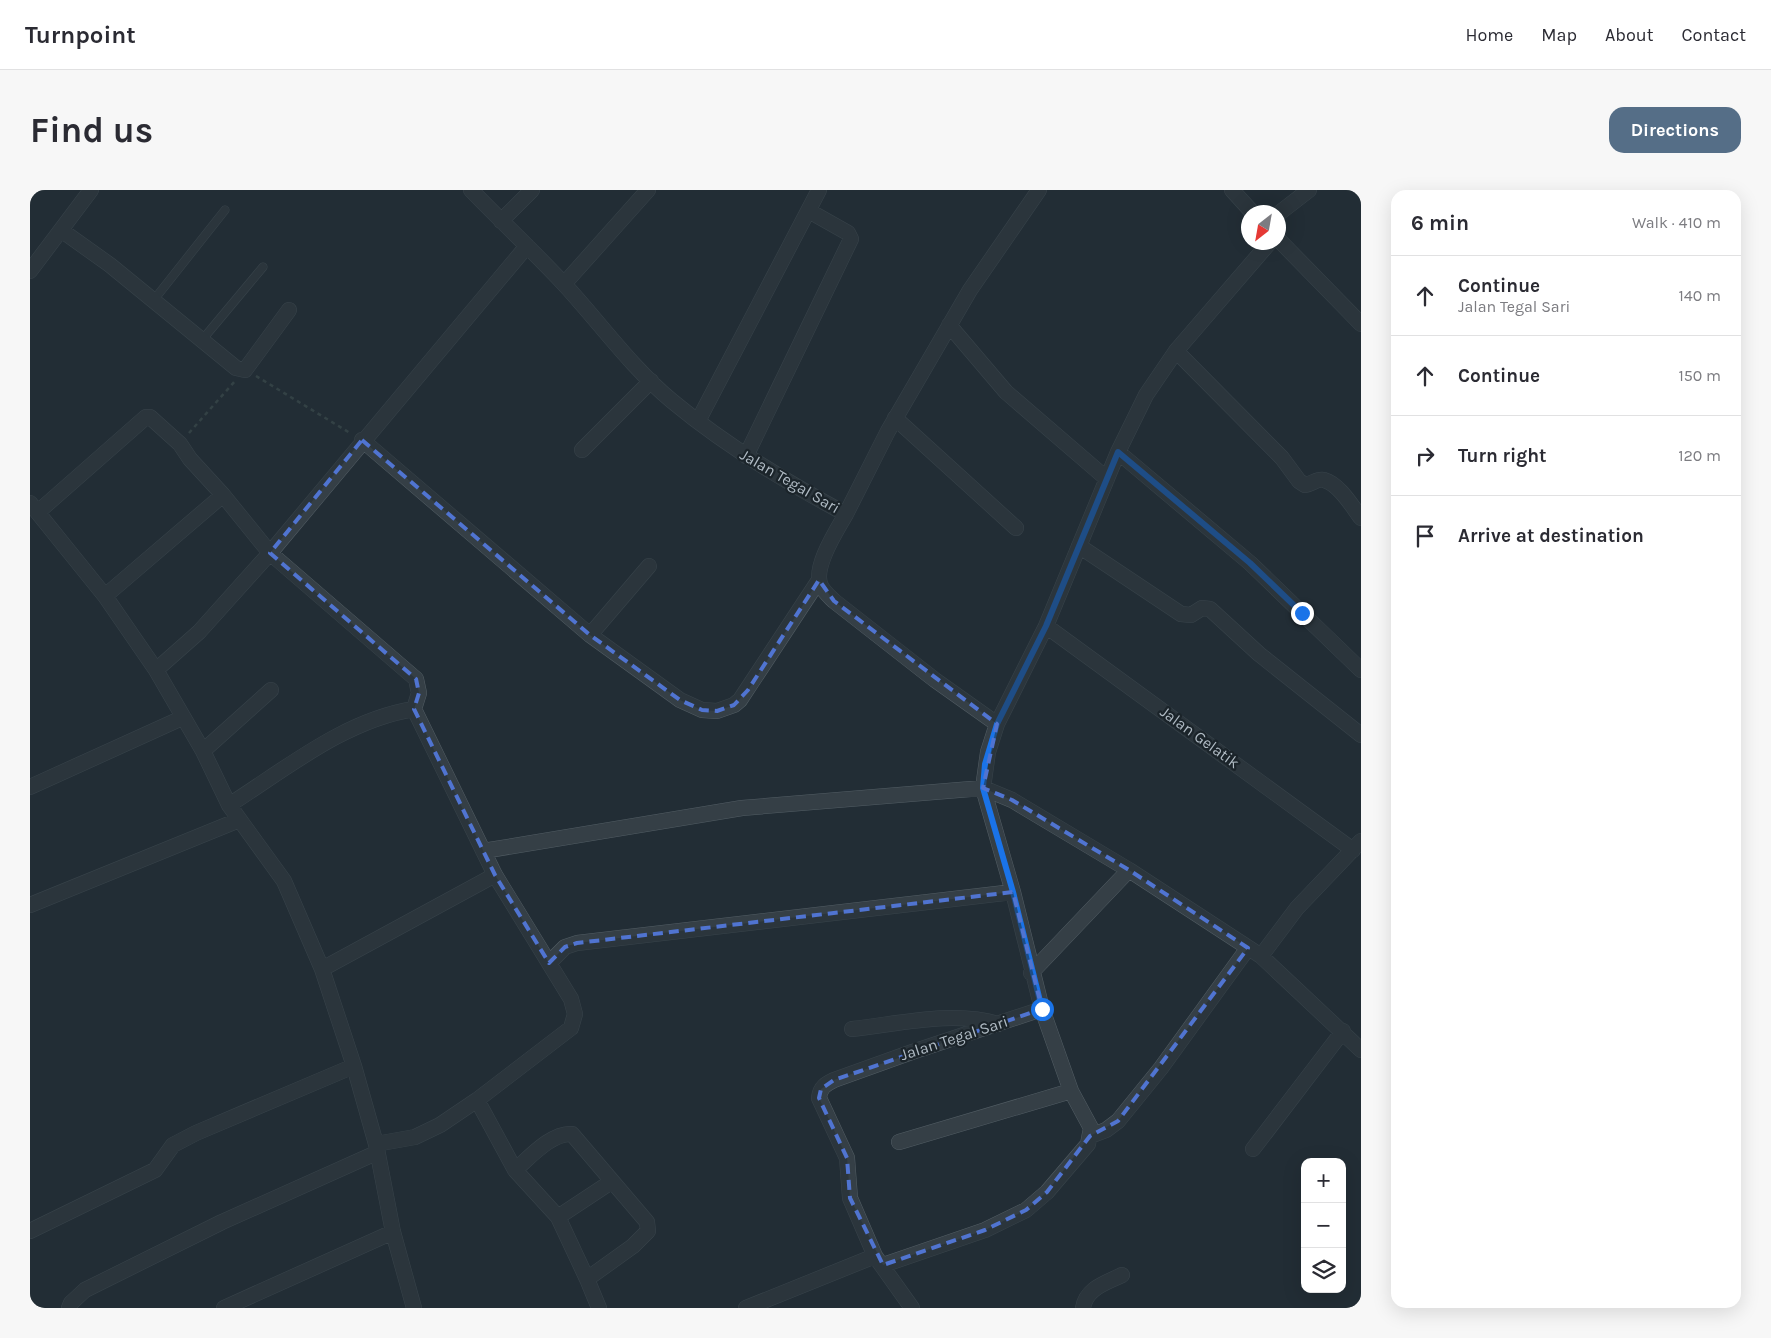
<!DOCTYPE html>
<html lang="en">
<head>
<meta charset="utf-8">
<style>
  :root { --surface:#fff; --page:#f7f7f7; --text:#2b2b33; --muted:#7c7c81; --line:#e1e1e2; --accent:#556e87 }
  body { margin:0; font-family:Karla,sans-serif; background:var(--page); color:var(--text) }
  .controls { position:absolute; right:15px; bottom:15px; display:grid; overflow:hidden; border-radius:10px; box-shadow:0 5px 20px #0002 }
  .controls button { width:45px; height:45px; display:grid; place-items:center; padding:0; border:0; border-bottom:1px solid var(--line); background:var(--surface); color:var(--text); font:25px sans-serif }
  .compass { position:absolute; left:1211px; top:15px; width:45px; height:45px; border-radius:50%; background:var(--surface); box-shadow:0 5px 20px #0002; rotate:211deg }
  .stop { position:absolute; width:15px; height:15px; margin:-11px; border:4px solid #1a73e8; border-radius:50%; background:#fff }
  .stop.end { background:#1a73e8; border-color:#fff; box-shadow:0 1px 5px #0008 }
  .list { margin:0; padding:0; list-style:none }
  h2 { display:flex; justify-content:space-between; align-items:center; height:65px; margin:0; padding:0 20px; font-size:21px }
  h2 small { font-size:16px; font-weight:400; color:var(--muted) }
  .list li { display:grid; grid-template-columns:32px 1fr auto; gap:15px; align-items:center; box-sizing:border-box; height:80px; padding:0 20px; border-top:1px solid var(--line) }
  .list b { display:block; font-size:19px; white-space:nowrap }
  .list p { margin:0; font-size:16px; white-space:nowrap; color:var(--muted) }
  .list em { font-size:16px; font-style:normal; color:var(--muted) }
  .icon { flex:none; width:28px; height:28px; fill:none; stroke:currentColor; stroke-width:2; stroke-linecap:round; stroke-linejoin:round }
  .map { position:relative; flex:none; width:1331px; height:1118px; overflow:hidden; border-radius:15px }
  header { display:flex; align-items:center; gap:30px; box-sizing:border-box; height:70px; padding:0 25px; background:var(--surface); border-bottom:1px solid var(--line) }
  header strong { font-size:24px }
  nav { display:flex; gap:28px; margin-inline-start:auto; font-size:18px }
  .intro { display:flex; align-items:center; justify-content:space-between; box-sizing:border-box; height:120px; padding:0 30px }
  h1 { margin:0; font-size:35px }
  .button { padding:12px 22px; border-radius:15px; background:var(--accent); color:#fff; font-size:18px; font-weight:700 }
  main { display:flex; gap:30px; padding:0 30px }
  aside { flex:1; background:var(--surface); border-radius:15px; box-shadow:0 5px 20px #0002 }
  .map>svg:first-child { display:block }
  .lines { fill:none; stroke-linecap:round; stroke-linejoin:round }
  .lane-casing { stroke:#525d64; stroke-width:9 }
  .street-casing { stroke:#525d64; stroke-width:16 }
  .path { stroke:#485a59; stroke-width:2.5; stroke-dasharray:4 4; stroke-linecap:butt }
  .lane { stroke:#353f46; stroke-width:8 }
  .street { stroke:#353f46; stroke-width:15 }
  .route { stroke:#1a73e8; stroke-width:6 }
  .marked { fill:none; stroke:#5074d1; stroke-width:4; stroke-dasharray:10 6; stroke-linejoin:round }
  .labels { text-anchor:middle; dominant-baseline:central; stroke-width:4.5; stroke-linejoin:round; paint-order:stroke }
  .street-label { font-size:16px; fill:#afbac3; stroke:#1b242a }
</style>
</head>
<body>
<header>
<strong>Turnpoint</strong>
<nav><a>Home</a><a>Map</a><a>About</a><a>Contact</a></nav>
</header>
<div class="intro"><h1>Find us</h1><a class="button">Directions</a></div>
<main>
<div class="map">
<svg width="1331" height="1118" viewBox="0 0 1331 1118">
  <rect width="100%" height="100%" fill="#222d35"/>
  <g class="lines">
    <g class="lane-casing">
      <path id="lane" d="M123 111 195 20
        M172 150 233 77"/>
    </g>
    <g class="street-casing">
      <path id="street" d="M441 0C472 32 504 62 534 94 570 133 601 177 642 211 696 256 754 291 816 324 807 340 782 378 791 396 794 402 800 407 804 411L905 490 967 534 958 562 953 598 983 702 1012 819 882 862 804 890C796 894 790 897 789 908L817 968 820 1008 845 1066 882 1118
        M1202 0 1222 22
        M1248 24 1279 0
        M471 31 502 0
        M31 40 80 75 206 178 215 180 259 120
        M1248 49 1331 134
        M0 81 61 0
        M534 94 618 0
        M919 135 976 202 1077 289
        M1146 161 1252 268 1269 291 1275 295C1282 294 1288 288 1294 290 1309 294 1322 316 1331 328
        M865 228 986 338
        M668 231 789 0
        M332 250 560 445 650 510 672 520 687 521 704 515 710 510 789 390
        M552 260 621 191
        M1088 262 1220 373 1331 480
        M716 266 821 49 818 43 779 21
        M0 313 75 406 126 480 173 561 199 615 254 691 292 779 324 876 346 954 363 1042 384 1118
        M8 322 116 227H120L150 254 160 269 193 305 240 363 386 489 389 503 384 519
        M816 324 858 241 940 100 1009 0
        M1049 356 1151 424 1161 425 1172 418 1180 419 1229 464 1331 545
        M75 406 193 305
        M1016 436 1323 660
        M560 445 619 376
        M126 480 169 442 240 363 497 56
        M967 534 1016 436 1088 262 1116 205 1146 161 1240 52
        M173 561 241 500
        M0 597 152 528
        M199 615C257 578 315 530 384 519L465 685 541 809 545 824 541 838 447 910 410 935 385 947 346 954
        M453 661 712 618 953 598 982 610 1099 680 1231 766 1331 860
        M0 715 209 630
        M1231 766 1267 718 1331 651
        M519 773 535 757 547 753 983 702
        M292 779 465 685
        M1001 783 1099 680
        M822 839C869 834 922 820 968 834
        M447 910 485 980 528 1027 557 1089 603 1056 618 1041 617 1032 542 944C522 942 499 968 485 980
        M1060 946 1076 940 1088 931 1131 878 1218 758
        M869 952 1041 901
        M1223 959 1313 841
        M528 1027 581 992
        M0 1041 125 980 143 955 166 943 324 876
        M853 1075 955 1040 996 1020 1017 1002 1058 954 1061 938 1041 901 1012 819
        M557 1089 569 1118
        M39 1118 41 1113 55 1100 192 1032 346 963
        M194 1118 363 1042
        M716 1118 845 1066
        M1053 1118C1056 1098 1076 1093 1092 1085"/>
    </g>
    <path class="path" d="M226 186 320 243
      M159 243 205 191"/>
    <use href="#lane" class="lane"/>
    <use href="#street" class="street"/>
  </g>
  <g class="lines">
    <path class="route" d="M1012 819 983 702 953 598 955 574 967 534 1016 436 1088 262 1220 373 1272 423"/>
  </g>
  <path d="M0 0H1331V1118H0ZM332 250 560 445 650 510 672 520 687 521 704 515 718 500 789 390 804 411 967 534 953 598 982 610 1099 680 1218 758 1088 931 1060 946 1017 1002 996 1020 955 1040 853 1075 820 1008 817 968 789 908 791 899 804 890 1012 819 983 702 547 753 535 757 519 773 465 685 384 519 389 503 386 489 240 363Z" fill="#222d35" fill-opacity=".55" fill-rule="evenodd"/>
  <path class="marked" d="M332 250 560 445 650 510 672 520 687 521 704 515 718 500 789 390 804 411 967 534 953 598 982 610 1099 680 1218 758 1088 931 1060 946 1017 1002 996 1020 955 1040 853 1075 820 1008 817 968 789 908 791 899 804 890 1012 819 983 702 547 753 535 757 519 773 465 685 384 519 389 503 386 489 240 363Z"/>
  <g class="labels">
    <g class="street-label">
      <text transform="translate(760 291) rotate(30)">Jalan Tegal Sari</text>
      <text transform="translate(1170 547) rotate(36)">Jalan Gelatik</text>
      <text transform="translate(924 848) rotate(-18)">Jalan Tegal Sari</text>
    </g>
  </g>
</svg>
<div class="controls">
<button>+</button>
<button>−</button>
<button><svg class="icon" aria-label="layers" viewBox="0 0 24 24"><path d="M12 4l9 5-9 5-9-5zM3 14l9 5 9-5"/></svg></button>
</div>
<svg class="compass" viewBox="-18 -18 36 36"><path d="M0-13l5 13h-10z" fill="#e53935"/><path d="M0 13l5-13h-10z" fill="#7c7c81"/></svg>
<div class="stop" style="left:1012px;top:819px"></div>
<div class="stop end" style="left:1272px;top:423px"></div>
</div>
<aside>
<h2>6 min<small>Walk · 410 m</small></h2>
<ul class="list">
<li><svg class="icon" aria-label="ahead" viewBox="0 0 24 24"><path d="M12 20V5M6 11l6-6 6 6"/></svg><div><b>Continue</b><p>Jalan Tegal Sari</p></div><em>140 m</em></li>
<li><svg class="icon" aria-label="ahead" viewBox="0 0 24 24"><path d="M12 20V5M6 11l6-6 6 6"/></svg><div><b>Continue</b></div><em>150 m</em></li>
<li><svg class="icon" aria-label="right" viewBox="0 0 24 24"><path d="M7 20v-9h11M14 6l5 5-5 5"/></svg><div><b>Turn right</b></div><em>120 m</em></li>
<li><svg class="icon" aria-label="arrive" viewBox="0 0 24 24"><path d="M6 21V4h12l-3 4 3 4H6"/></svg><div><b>Arrive at destination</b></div></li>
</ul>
</aside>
</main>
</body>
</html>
